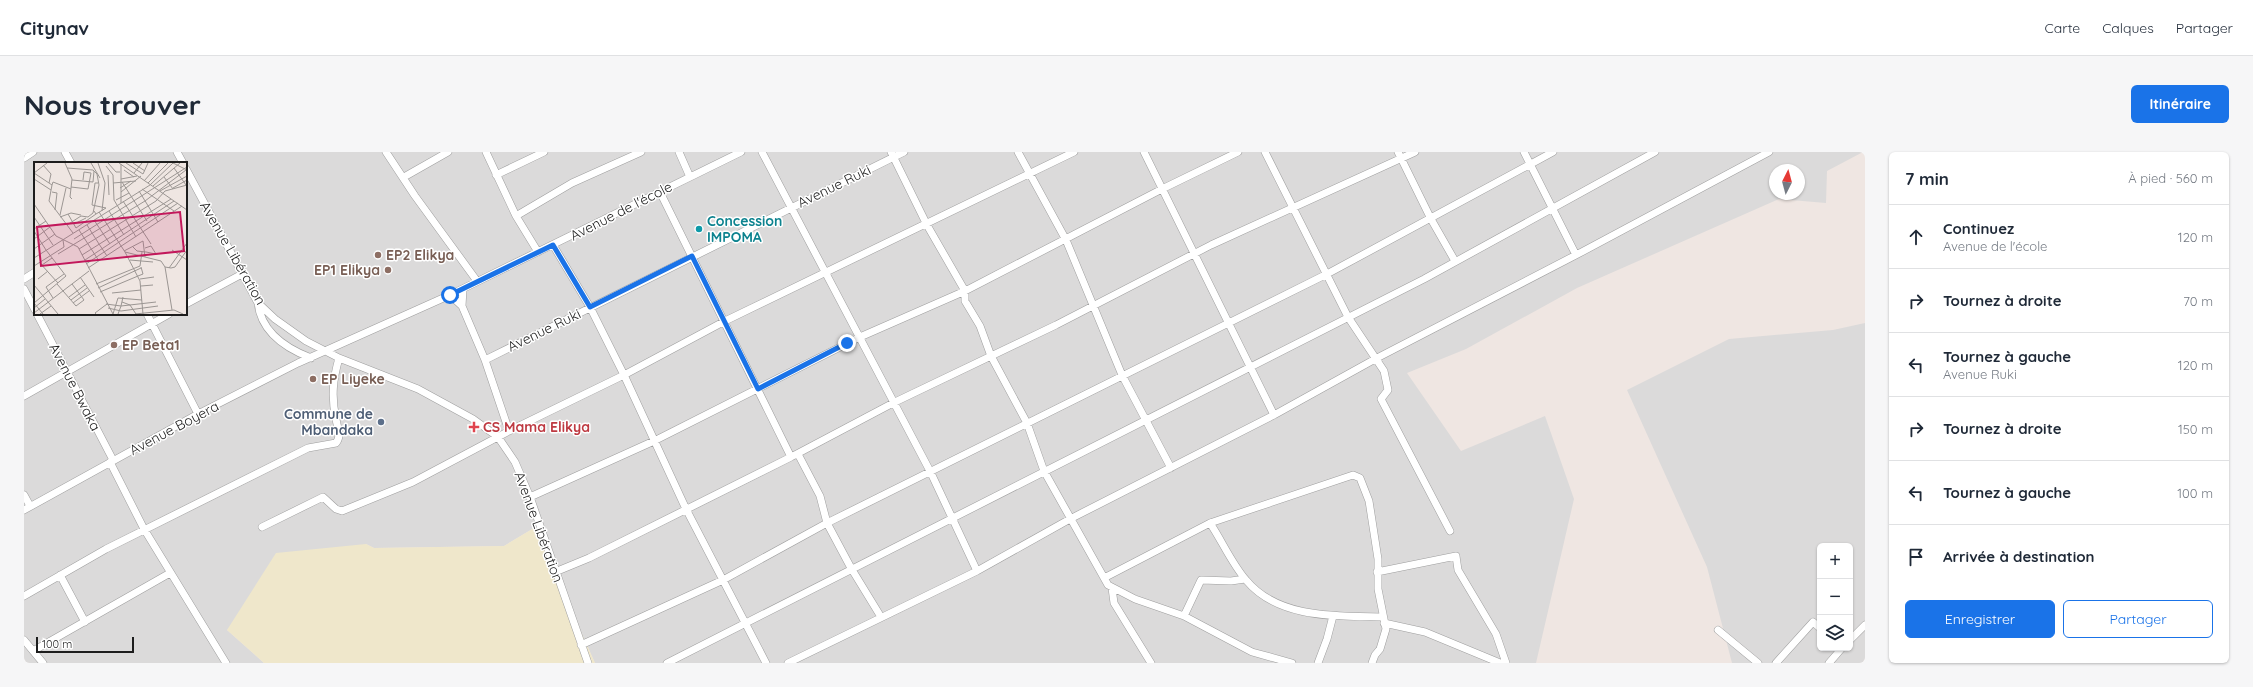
<!DOCTYPE html>
<html lang="fr">
<head>
<meta charset="utf-8">
<style>
  :root { --surface:#fff; --page:#f6f6f7; --text:#1f2937; --muted:#747a83; --line:#e0e1e3; --accent:#1a73e8 }
  body { margin:0; font-family:Quicksand,sans-serif; background:var(--page); color:var(--text) }
  .controls { position:absolute; right:12px; bottom:12px; display:grid; overflow:hidden; border-radius:6px; box-shadow:0 1px 3px #0004 }
  .controls button { width:36px; height:36px; display:grid; place-items:center; padding:0; border:0; border-bottom:1px solid var(--line); background:var(--surface); color:var(--text); font:20px sans-serif }
  .compass { position:absolute; left:1745px; top:12px; width:36px; height:36px; border-radius:50%; background:var(--surface); box-shadow:0 1px 3px #0004; rotate:6deg }
  .scale { position:absolute; left:12px; bottom:10px; width:98px; box-sizing:border-box; padding-left:4px; border:2px solid #1d1d1d; border-top:0; font-size:11px; line-height:14px; white-space:nowrap; color:#1d1d1d; -webkit-text-stroke:3px #fff; paint-order:stroke }
  .stop { position:absolute; width:12px; height:12px; margin:-9px; border:3px solid #1a73e8; border-radius:50%; background:#fff }
  .stop.end { background:#1a73e8; border-color:#fff; box-shadow:0 1px 4px #0008 }
  .list { margin:0; padding:0; list-style:none }
  h2 { display:flex; justify-content:space-between; align-items:center; height:52px; margin:0; padding:0 16px; font-size:17px }
  h2 small { font-size:13px; font-weight:400; color:var(--muted) }
  .list li { display:grid; grid-template-columns:26px 1fr auto; gap:12px; align-items:center; box-sizing:border-box; height:64px; padding:0 16px; border-top:1px solid var(--line) }
  .list b { display:block; font-size:15px; white-space:nowrap }
  .list p { margin:0; font-size:13px; white-space:nowrap; color:var(--muted) }
  .list em { font-size:13px; font-style:normal; color:var(--muted) }
  .actions { display:flex; gap:8px; padding:12px 16px }
  .actions a { flex:1; padding:9px 0; border:1px solid var(--accent); border-radius:6px; text-align:center; font-size:14px; color:var(--accent) }
  .actions .main { background:var(--accent); color:#fff }
  .icon { flex:none; width:22px; height:22px; fill:none; stroke:currentColor; stroke-width:2; stroke-linecap:round; stroke-linejoin:round }
  .map { position:relative; flex:none; width:1841px; height:511px; overflow:hidden; border-radius:6px }
  header { display:flex; align-items:center; gap:24px; box-sizing:border-box; height:56px; padding:0 20px; background:var(--surface); border-bottom:1px solid var(--line) }
  header strong { font-size:19px }
  nav { display:flex; gap:22px; margin-inline-start:auto; font-size:14px }
  .intro { display:flex; align-items:center; justify-content:space-between; box-sizing:border-box; height:96px; padding:0 24px }
  h1 { margin:0; font-size:28px }
  .button { padding:10px 18px; border-radius:6px; background:var(--accent); color:#fff; font-size:14px; font-weight:700 }
  main { display:flex; gap:24px; padding:0 24px }
  aside { flex:1; background:var(--surface); border-radius:6px; box-shadow:0 1px 3px #0004 }
  .map>svg:first-child { display:block }
  .residential { fill:#dbdada; fill-rule:evenodd }
  .farmland { fill:#efe7cb }
  .lines { fill:none; stroke-linecap:round; stroke-linejoin:round }
  .minor-casing { stroke:#9e9e9e; stroke-width:8 }
  .minor { stroke:#fff; stroke-width:7 }
  .route { stroke:#1a73e8; stroke-width:5 }
  .culture-dot { fill:#0f9aa8; stroke:#fff; stroke-width:1.5 }
  .education-dot { fill:#8d6e63; stroke:#fff; stroke-width:1.5 }
  .service-dot { fill:#5c6f8a; stroke:#fff; stroke-width:1.5 }
  .health-dot { fill:#e0444e; stroke:#fff; stroke-width:1.5 }
  .labels { text-anchor:middle; dominant-baseline:central; stroke-width:3; stroke-linejoin:round; paint-order:stroke }
  .street-label { font-size:14px; fill:#1d1d1d; stroke:#fff }
  .culture-label { font-size:14px; font-weight:bold; fill:#0d838f; stroke:#fff; text-anchor:start }
  .education-label { font-size:14px; font-weight:bold; fill:#785e54; stroke:#fff; text-anchor:start }
  .service-label { font-size:14px; font-weight:bold; fill:#4e5e75; stroke:#fff; text-anchor:end }
  .health-label { font-size:14px; font-weight:bold; fill:#be3a42; stroke:#fff; text-anchor:start }
  .inset-road { fill:none; stroke:#9b9693; stroke-width:1 }
  .view { fill:#c2185b; fill-opacity:0.15; stroke:#c2185b; stroke-width:2 }
  .inset-edge { fill:none; stroke:#1d1d1d; stroke-width:2 }
</style>
</head>
<body>
<header>
<strong>Citynav</strong>
<nav><a>Carte</a><a>Calques</a><a>Partager</a></nav>
</header>
<div class="intro"><h1>Nous trouver</h1><a class="button">Itinéraire</a></div>
<main>
<div class="map">
<svg width="1841" height="511" viewBox="0 0 1841 511">
  <rect width="100%" height="100%" fill="#efe6e2"/>
  <path class="residential" d="M0 0H1839L1803 19 1802 51 1755 47 1553 136 1442 197 1383 221 1437 299 1521 264 1550 347 1512 511H571L510 376 480 394 350 396 342 392 203 478 240 511H0ZM11 11H162V162H11ZM1751 18H1775V42H1751Z
    M1841 171V511H1708L1683 415 1603 238 1705 187 1809 178ZM1796 394H1826V496H1796Z"/>
  <path class="farmland" d="M510 376 571 511H240L203 478 252 401 342 392 350 396 480 394Z"/>
  <g class="lines">
    <g class="minor-casing">
      <path id="minor" d="M41 0 47 11
        M153 0 159 11
        M362 0 391 44 453 129
        M462 0 492 64 514 100
        M655 0 666 25
        M738 0 907 321 953 419
        M867 0 903 73 941 139V149L956 174 967 204 1003 271 1020 319 1084 433 1111 447 1160 464 1228 500 1268 511
        M994 0 1042 88 1098 223 1147 316
        M1120 0 1250 263
        M1241 0 1324 165 1360 219 1364 238 1357 247 1426 379
        M1374 0 1407 67 1431 109
        M1500 0 1552 103
        M0 6 9 0
        M162 17 234 151 251 167 282 189 315 206 394 237 449 267 474 285 491 310 506 345 564 511
        M472 23 520 0
        M380 25 424 0
        M636 40 767 305
        M492 64 548 31 617 0
        M529 93 566 155 600 223 662 357 742 511
        M0 127 11 120
        M0 137 11 158
        M439 137 438 154 461 208 485 279
        M426 143 438 154
        M234 151C237 180 261 196 287 206
        M162 152 218 122
        M13 162 89 308
        M123 162 174 262
        M461 208 880 0
        M0 244 145 162
        M774 302 796 344 803 371 827 416 857 465
        M86 310 120 377 202 511
        M0 343 6 354
        M506 345 630 289 836 185 941 139 1138 37 1214 0
        M0 358 174 262 274 211 426 143 717 0
        M1186 371C1198 389 1208 412 1222 428 1254 467 1313 464 1359 465
        M238 375 299 345 312 357 318 359 389 330 485 279 600 223 701 169 1050 0
        M531 420 565 406 767 305 871 250 1032 173 1187 93 1391 0
        M1353 420 1432 404 1434 418 1472 482 1482 511
        M36 423 61 470
        M1080 426 1186 371 1329 323 1336 326 1345 349 1354 407V437L1362 477 1356 497 1351 503 1348 511
        M1088 436 1090 451 1127 511
        M0 444 82 397 284 296 312 291C318 284 313 275 312 267 307 245 309 227 315 206
        M1160 464 1177 428 1207 429 1221 427
        M1360 471 1401 480 1476 511
        M1694 478 1734 511
        M0 488 19 511
        M1826 488 1841 473
        M557 493 699 428 803 371 1303 122 1529 0
        M9 499 146 421
        M643 511 1400 127 1631 0
        M764 511 953 419 1046 367 1250 263 1353 206 1552 103 1745 0
        M1294 511 1303 487 1309 464
        M1752 511 1789 470 1796 476
        M1805 511 1818 496"/>
    </g>
    <use href="#minor" class="minor"/>
  </g>
  <g class="lines">
    <path class="route" d="M426 143 529 93 566 155 668 104 734 237 823 191"/>
  </g>
  <circle class="culture-dot" cx="675" cy="77" r="4"/>
  <g class="education-dot">
    <circle cx="354" cy="103" r="4"/>
    <circle cx="364" cy="118" r="4"/>
    <circle cx="90" cy="193" r="4"/>
    <circle cx="289" cy="227" r="4"/>
  </g>
  <circle class="service-dot" cx="357" cy="270" r="4"/>
  <path class="health-dot" d="M448 269h4v4h4v4h-4v4h-4v-4h-4v-4h4z"/>
  <g class="labels">
    <g class="street-label">
      <text transform="translate(810 34) rotate(-26)">Avenue Ruki</text>
      <text transform="translate(597 59) rotate(-27)">Avenue de l'école</text>
      <text transform="translate(209 101) rotate(60)">Avenue Libération</text>
      <text transform="translate(520 178) rotate(-26)">Avenue Ruki</text>
      <text transform="translate(51 235) rotate(63)">Avenue Bwaka</text>
      <text transform="translate(150 276) rotate(-28)">Avenue Boyera</text>
      <text transform="translate(515 375) rotate(70)">Avenue Libération</text>
    </g>
    <g class="culture-label">
      <text x="683" y="69">Concession<tspan x="683" dy="16">IMPOMA</tspan></text>
    </g>
    <g class="education-label">
      <text x="362" y="103">EP2 Elikya</text>
      <text x="356" y="118" text-anchor="end">EP1 Elikya</text>
      <text x="98" y="193">EP Beta1</text>
      <text x="297" y="227">EP Liyeke</text>
    </g>
    <g class="service-label">
      <text x="349" y="262">Commune de<tspan x="349" dy="16">Mbandaka</tspan></text>
    </g>
    <g class="health-label">
      <text x="459" y="275">CS Mama Elikya</text>
    </g>
  </g>
  <g transform="translate(10 10)">
    <rect width="153" height="153" fill="#efe6e2"/>
    <path class="inset-road" d="M31 1 38 17 36 35 38 37M57 1 66 16M64 1 71 21 68 49M74 1 82 10H86M85 1 153 48M92 1 109 12M99 1 111 9M9 3 17 12 15 21M72 4 79 13 80 38 102 75M140 6 152 23M90 8 100 15M0 11 18 23 15 39 39 71M0 11 13 1M100 11 108 1M109 12 114 1M74 13 75 33M130 15 139 27M0 17 17 28M87 17 103 14M38 18 59 20 60 9M110 19 126 1M88 20 113 59M79 21 102 19M114 21 134 1M18 23 19 20 37 27M119 24 146 1M37 25 54 27 57 11 50 10 49 18M86 26 97 19M139 26 153 18M108 27 140 49M105 29 124 60M126 29 153 14M18 30 23 31 21 48M87 30 107 14M82 38 95 31M89 39 117 82M87 41V2M0 42 22 74 44 85 79 152M60 49 62 52 72 46 58 43 61 21H64M75 49 90 73M65 50 91 90 127 99 131 105 137 106 141 105 153 88M34 52 42 66M26 53 32 26M0 55 19 83M26 55 37 51 47 53M60 58 76 82M40 62 52 56M33 63 47 54 54 55 59 51 65 23 63 12 59 8 33 6M53 63 65 82M42 66 62 52M0 67 12 59M45 68 65 99M0 69 12 88M0 77 16 65M40 77 153 5M65 82 73 94M98 84 103 89 112 90M111 86 117 84 122 92 112 90M0 87 21 72M45 87 122 39 131 29 153 23M138 88 153 98M90 89 109 79 111 95M91 90 106 119 109 152M24 92 111 39 152 8M48 93 137 37M0 96 116 23 139 1 153 8M51 98 140 39M96 98 119 100M5 100 24 121M52 102 144 41M8 103 18 96M0 104 30 85 29 78M131 105 138 148M54 106 148 44M135 106 153 81M104 114 109 112 107 105M46 115 60 135M4 117 14 109M106 117 120 115M23 122 42 144 50 138 38 122M62 122 106 104 108 90M0 123 24 152M107 124 119 123M64 126 107 106M66 130 104 114M78 131 107 128M35 135 51 123M19 136 12 125 30 112M37 138 53 126M88 140 96 143 102 152M0 141 32 114 12 88M0 141 9 152M39 141 55 129M72 142 87 144 89 135M0 146 11 137M74 146 87 149 124 144M0 151 55 109M6 152 17 144M62 152 61 151 73 142M79 152 84 136 108 138M84 152 87 144 122 140M101 152 140 148 149 152"/>
    <path class="view" d="M146 50 150 89 7 104 3 65Z"/>
    <rect width="153" height="153" class="inset-edge"/>
  </g>
</svg>
<div class="controls">
<button>+</button>
<button>−</button>
<button><svg class="icon" aria-label="layers" viewBox="0 0 24 24"><path d="M12 4l9 5-9 5-9-5zM3 14l9 5 9-5"/></svg></button>
</div>
<svg class="compass" viewBox="-18 -18 36 36"><path d="M0-13l5 13h-10z" fill="#e53935"/><path d="M0 13l5-13h-10z" fill="#747a83"/></svg>
<div class="scale">100 m</div>
<div class="stop" style="left:426px;top:143px"></div>
<div class="stop end" style="left:823px;top:191px"></div>
</div>
<aside>
<h2>7 min<small>À pied · 560 m</small></h2>
<ul class="list">
<li><svg class="icon" aria-label="ahead" viewBox="0 0 24 24"><path d="M12 20V5M6 11l6-6 6 6"/></svg><div><b>Continuez</b><p>Avenue de l'école</p></div><em>120 m</em></li>
<li><svg class="icon" aria-label="right" viewBox="0 0 24 24"><path d="M7 20v-9h11M14 6l5 5-5 5"/></svg><div><b>Tournez à droite</b></div><em>70 m</em></li>
<li><svg class="icon" aria-label="left" viewBox="0 0 24 24"><path d="M17 20v-9H6M10 6l-5 5 5 5"/></svg><div><b>Tournez à gauche</b><p>Avenue Ruki</p></div><em>120 m</em></li>
<li><svg class="icon" aria-label="right" viewBox="0 0 24 24"><path d="M7 20v-9h11M14 6l5 5-5 5"/></svg><div><b>Tournez à droite</b></div><em>150 m</em></li>
<li><svg class="icon" aria-label="left" viewBox="0 0 24 24"><path d="M17 20v-9H6M10 6l-5 5 5 5"/></svg><div><b>Tournez à gauche</b></div><em>100 m</em></li>
<li><svg class="icon" aria-label="arrive" viewBox="0 0 24 24"><path d="M6 21V4h12l-3 4 3 4H6"/></svg><div><b>Arrivée à destination</b></div></li>
</ul>
<div class="actions"><a class="main">Enregistrer</a><a>Partager</a></div>
</aside>
</main>
</body>
</html>
